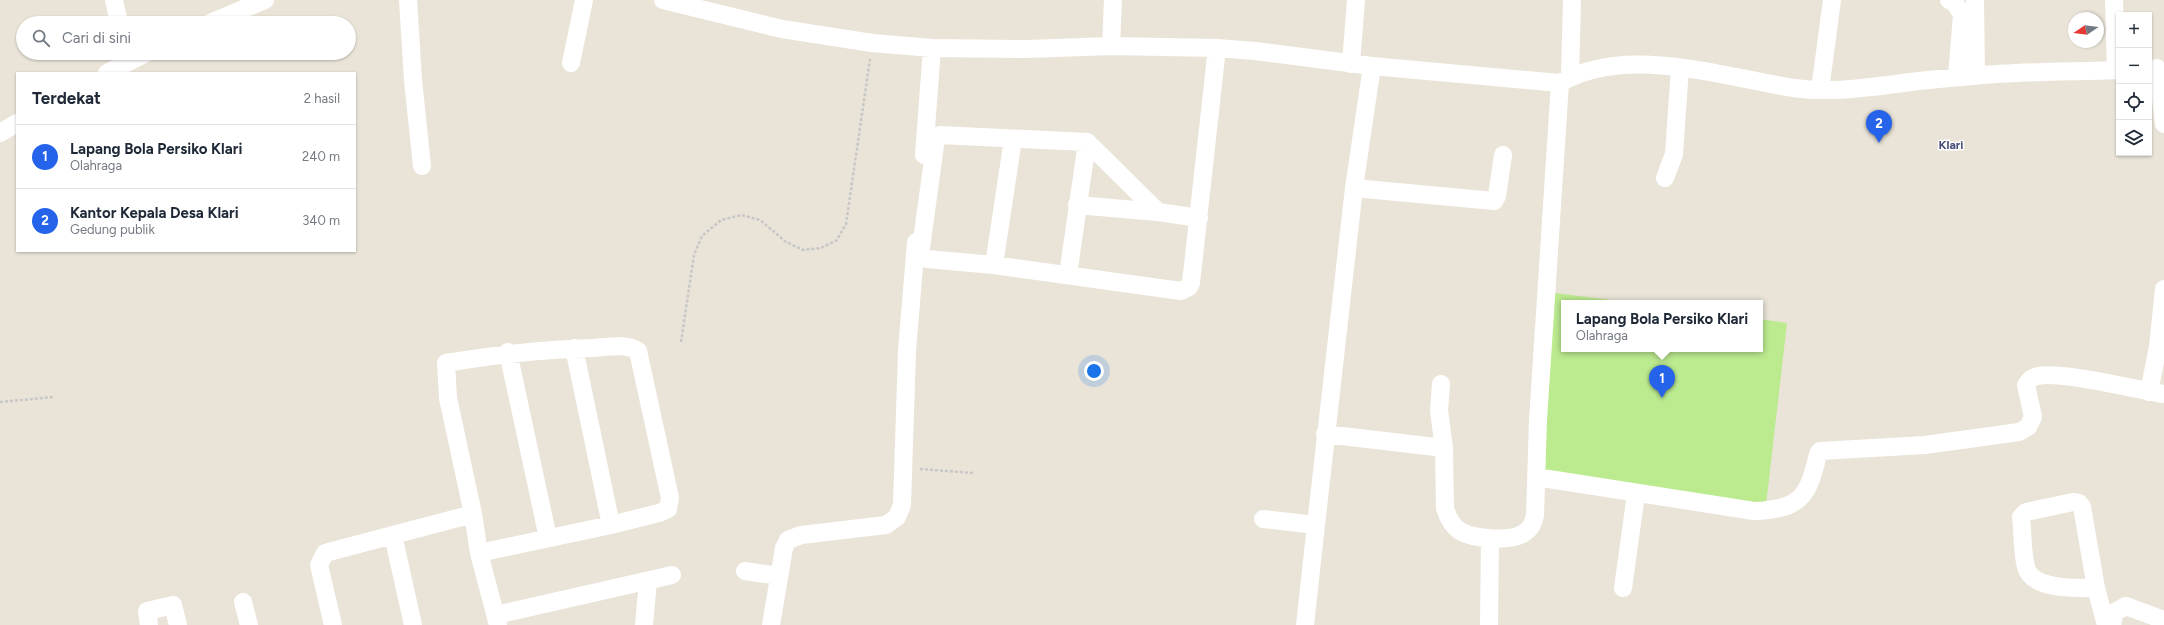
<!DOCTYPE html>
<html lang="id">
<head>
<meta charset="utf-8">
<style>
  :root { --surface:#fff; --page:#f6f6f7; --text:#1f2937; --muted:#747a83; --line:#e0e1e3; --accent:#2563eb }
  body { margin:0; font-family:Figtree,sans-serif; background:var(--page); color:var(--text) }
  .controls { position:absolute; right:12px; top:12px; display:grid; overflow:hidden; border-radius:0px; box-shadow:0 1px 3px #0004 }
  .controls button { width:36px; height:36px; display:grid; place-items:center; padding:0; border:0; border-bottom:1px solid var(--line); background:var(--surface); color:var(--text); font:20px sans-serif }
  .compass { position:absolute; left:2068px; top:12px; width:36px; height:36px; border-radius:50%; background:var(--surface); box-shadow:0 1px 3px #0004; rotate:257deg }
  .you { position:absolute; left:1094px; top:371px; width:14px; height:14px; margin:-10px; border:3px solid #fff; border-radius:50%; background:#1a73e8; box-shadow:0 0 0 6px #1a73e833 }
  .badge { display:grid; place-items:center; width:26px; height:26px; border-radius:50%; background:var(--accent); color:#fff; font-size:13px; font-weight:700 }
  .pin { position:absolute; translate:-50% -33px; filter:drop-shadow(0 1px 2px #0008) }
  .pin::after { content:''; position:absolute; top:21px; width:14px; height:12px; background:inherit; clip-path:polygon(0 0,100% 0,50% 100%) }
  .popup { position:absolute; left:1561px; top:300px; width:202px; height:52px; box-sizing:border-box; display:grid; place-content:center; border-radius:0px; background:var(--surface); filter:drop-shadow(0 1px 3px #0005); font-size:13px; white-space:nowrap; color:var(--muted) }
  .popup b { font-size:15px; color:var(--text) }
  .popup::after { content:''; position:absolute; left:50%; top:100%; margin-left:-8px; border:8px solid transparent; border-top-color:var(--surface) }
  .list { margin:0; padding:0; list-style:none }
  h2 { display:flex; justify-content:space-between; align-items:center; height:52px; margin:0; padding:0 16px; font-size:17px }
  h2 small { font-size:13px; font-weight:400; color:var(--muted) }
  .list li { display:grid; grid-template-columns:26px 1fr auto; gap:12px; align-items:center; box-sizing:border-box; height:64px; padding:0 16px; border-top:1px solid var(--line) }
  .list b { display:block; font-size:15px; white-space:nowrap }
  .list p { margin:0; font-size:13px; white-space:nowrap; color:var(--muted) }
  .list em { font-size:13px; font-style:normal; color:var(--muted) }
  .icon { flex:none; width:22px; height:22px; fill:none; stroke:currentColor; stroke-width:2; stroke-linecap:round; stroke-linejoin:round }
  .map { position:relative; flex:none; width:2164px; height:625px; overflow:hidden }
  .search { position:absolute; background:var(--surface); box-shadow:0 1px 3px #0004; left:16px; top:16px; width:340px; height:44px; display:flex; align-items:center; gap:10px; box-sizing:border-box; padding:0 14px; border-radius:22px; color:var(--muted); font-size:15px }
  .panel { position:absolute; background:var(--surface); box-shadow:0 1px 3px #0004; left:16px; top:72px; width:340px; height:180px; border-radius:0px }
  .map>svg:first-child { display:block }
  .pitch { fill:#bbea8f }
  .lines { fill:none; stroke-linecap:round; stroke-linejoin:round }
  .path { stroke:#c7c7c7; stroke-width:2.5; stroke-dasharray:3 2; stroke-linecap:butt }
  .minor { stroke:#fff; stroke-width:18 }
  .labels { text-anchor:middle; dominant-baseline:central; stroke-width:3; stroke-linejoin:round; paint-order:stroke }
  .quarter-label { font-size:12px; font-weight:bold; fill:#484c77; stroke:#fff }
</style>
</head>
<body>
<div class="map">
<svg width="2164" height="625" viewBox="0 0 2164 625">
  <rect width="100%" height="100%" fill="#eae4d8"/>
  <path class="pitch" d="M1555 293 1636 303H1564V349H1760V319L1787 323 1766 505 1540 473Z"/>
  <g class="lines">
    <path class="path" d="M681 342 694 255 702 236 721 220 741 215 760 220 786 242 803 250 821 248 837 240 846 224 870 59
      M0 402 54 397
      M920 469 973 473"/>
    <path class="minor" d="M114 0 119 23
      M408 0 413 80 422 166
      M663 0 782 29 872 43 932 48 1027 49 1111 46 1217 48 1255 51 1372 66 1560 83C1627 44 1722 77 1794 88 1829 93 1862 88 1896 84 1922 80 1948 78 1974 76 2022 71 2071 72 2119 70
      M1949 0 1955 3 1962 15 1957 77
      M1975 0 1976 75
      M2114 0 2116 70
      M210 23 265 0
      M1111 46 1113 0
      M571 63 584 0
      M1351 64 1356 0
      M2157 68 2164 124
      M107 73 146 53
      M1570 77 1572 0
      M1820 90 1832 0
      M0 133 17 123
      M924 155 932 48
      M1665 178 1674 154 1680 68
      M1354 188 1494 201 1497 196 1503 155
      M1077 205 1158 212
      M1199 218 1158 212 1087 142 940 135 936 138 920 255 927 259 994 265 1181 291 1189 287 1191 283 1217 48
      M994 265 1013 139
      M1068 275 1087 142
      M574 348 611 525
      M508 352 548 538
      M1441 384 1439 411 1444 448 1445 508C1448 518 1452 526 1460 531 1473 539 1511 542 1524 533 1531 529 1533 523 1535 516L1538 420 1560 83
      M2149 392 2158 347 2164 289
      M1325 434 1444 448
      M1536 477 1754 511C1801 509 1808 497 1818 454L1820 451 1925 445 2019 432 2028 427 2033 417 2026 385C2029 381 2030 378 2035 377 2055 369 2138 390 2164 394
      M1263 519 1316 525 1354 188 1372 66
      M393 535 473 514
      M479 553 611 525 659 513 668 509 670 498 638 351C626 343 607 347 593 348 543 349 495 355 446 363L448 398 473 514 479 553 498 625
      M745 571 779 576
      M1623 588 1636 494
      M2096 588C2076 588 2032 590 2026 567 2022 552 2023 533 2021 517L2026 512 2073 502 2079 503 2082 507 2096 588 2106 625
      M243 602 249 625
      M496 615 672 575
      M149 625 147 611 173 605 178 625
      M333 625 319 565 325 553 393 535 413 625
      M644 625 648 581
      M771 625 784 548 788 540 801 535 886 525 897 517 902 505 907 351 916 242
      M1305 625 1316 525
      M1489 625 1490 539
      M2112 625 2115 612 2126 606 2164 620"/>
  </g>
  <g class="labels">
    <g class="quarter-label">
      <text x="1951" y="145">Klari</text>
    </g>
  </g>
</svg>
<div class="controls">
<button>+</button>
<button>−</button>
<button><svg class="icon" aria-label="locate" viewBox="0 0 24 24"><circle cx="12" cy="12" r="6"/><path d="M12 2v4M12 18v4M2 12h4M18 12h4"/></svg></button>
<button><svg class="icon" aria-label="layers" viewBox="0 0 24 24"><path d="M12 4l9 5-9 5-9-5zM3 14l9 5 9-5"/></svg></button>
</div>
<svg class="compass" viewBox="-18 -18 36 36"><path d="M0-13l5 13h-10z" fill="#e53935"/><path d="M0 13l5-13h-10z" fill="#747a83"/></svg>
<div class="you"></div>
<div class="pin badge" style="left:1662px;top:398px">1</div>
<div class="popup"><b>Lapang Bola Persiko Klari</b>Olahraga</div>
<div class="pin badge" style="left:1879px;top:143px">2</div>
<div class="search"><svg class="icon" aria-label="search" viewBox="0 0 24 24"><circle cx="10" cy="10" r="6"/><path d="M15 15l6 6"/></svg>Cari di sini</div>
<section class="panel">
<h2>Terdekat<small>2 hasil</small></h2>
<ul class="list">
<li><span class="badge">1</span><div><b>Lapang Bola Persiko Klari</b><p>Olahraga</p></div><em>240 m</em></li>
<li><span class="badge">2</span><div><b>Kantor Kepala Desa Klari</b><p>Gedung publik</p></div><em>340 m</em></li>
</ul>
</section>
</div>
</body>
</html>
